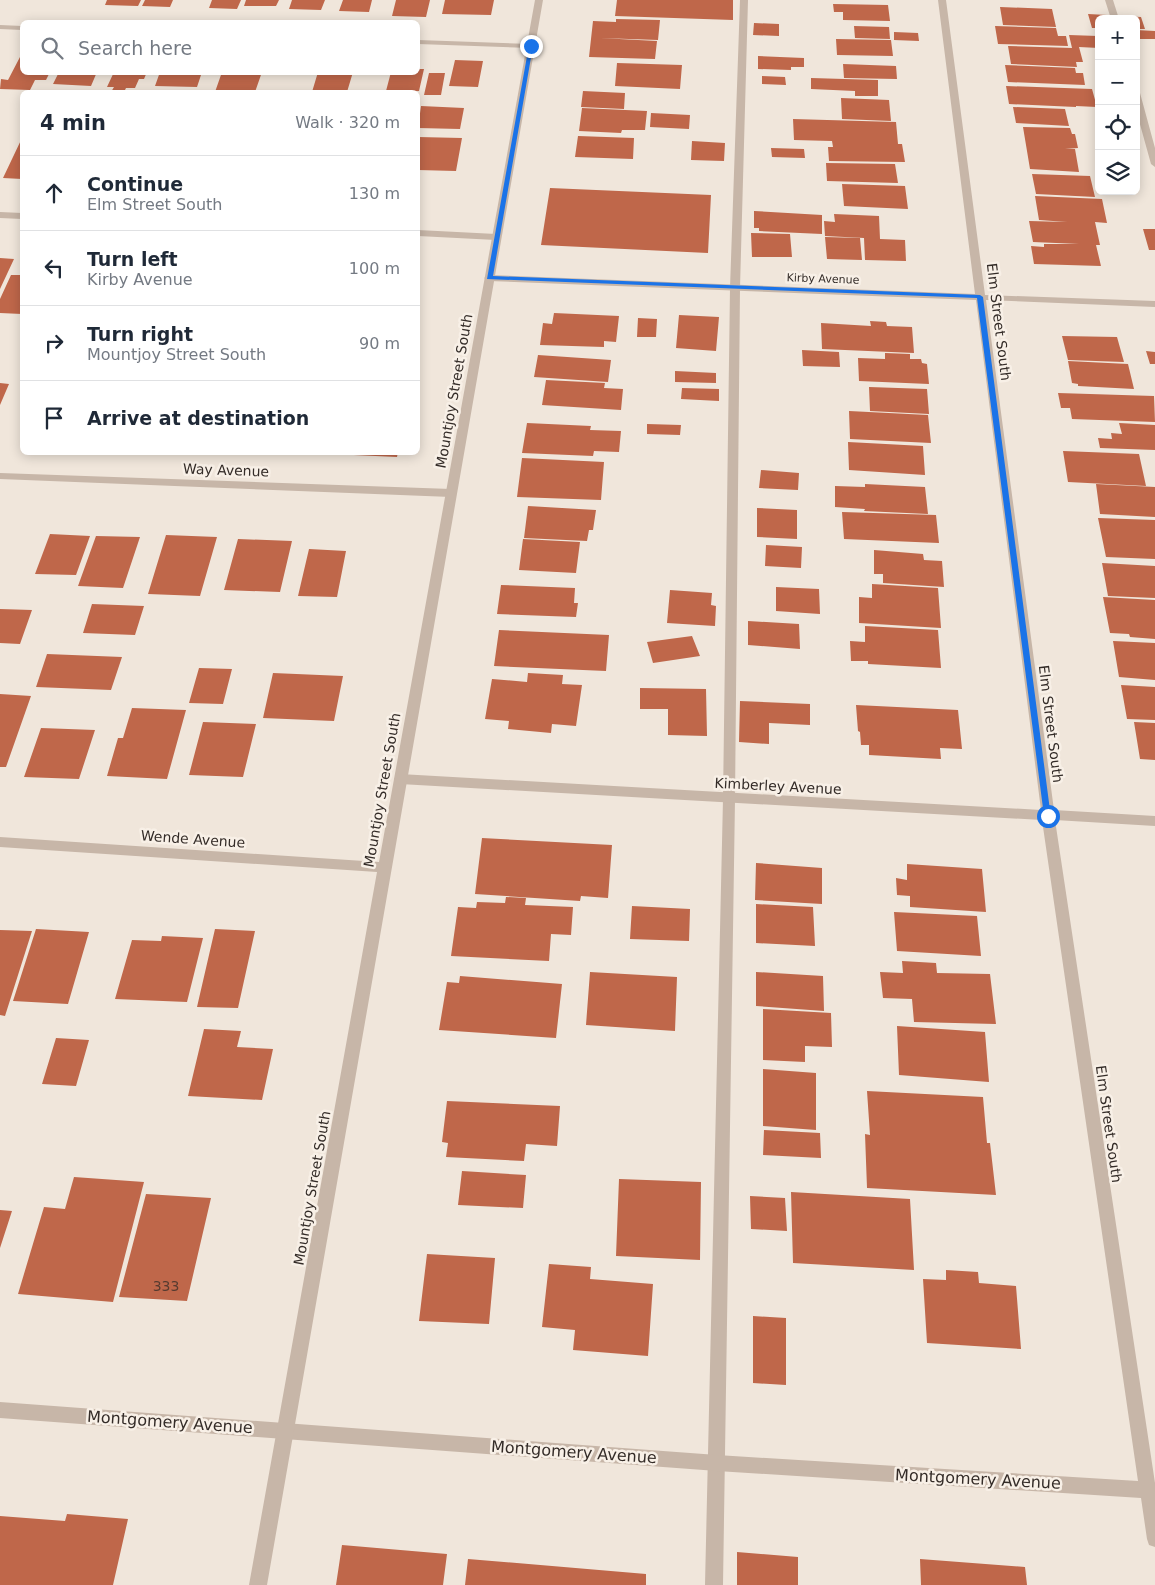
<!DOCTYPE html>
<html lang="en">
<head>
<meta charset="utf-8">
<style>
  :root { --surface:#fff; --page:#f2f2f3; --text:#1f2937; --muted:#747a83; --line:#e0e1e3 }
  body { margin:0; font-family:"DejaVu Sans",sans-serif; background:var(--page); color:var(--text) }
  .controls { position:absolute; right:15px; top:15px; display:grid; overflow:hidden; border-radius:8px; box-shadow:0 2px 12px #0003 }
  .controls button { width:45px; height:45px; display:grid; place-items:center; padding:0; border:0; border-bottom:1px solid var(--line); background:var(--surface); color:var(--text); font:25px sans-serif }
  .stop { position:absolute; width:15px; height:15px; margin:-11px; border:4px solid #1a73e8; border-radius:50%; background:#fff }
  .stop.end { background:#1a73e8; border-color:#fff; box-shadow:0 1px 5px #0008 }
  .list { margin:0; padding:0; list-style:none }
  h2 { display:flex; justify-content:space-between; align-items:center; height:65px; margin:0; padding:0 20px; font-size:21px }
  h2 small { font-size:16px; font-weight:400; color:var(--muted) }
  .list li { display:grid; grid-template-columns:32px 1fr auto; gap:15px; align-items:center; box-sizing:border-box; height:75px; padding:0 20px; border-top:1px solid var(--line) }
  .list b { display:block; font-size:19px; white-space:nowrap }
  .list p { margin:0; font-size:16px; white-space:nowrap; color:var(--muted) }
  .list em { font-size:16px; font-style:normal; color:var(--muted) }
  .icon { flex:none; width:28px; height:28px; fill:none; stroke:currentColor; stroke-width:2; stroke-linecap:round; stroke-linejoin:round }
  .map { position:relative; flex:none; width:1155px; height:1585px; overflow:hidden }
  .search { position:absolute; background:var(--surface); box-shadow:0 2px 12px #0003; left:20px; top:20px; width:400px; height:55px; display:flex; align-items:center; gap:12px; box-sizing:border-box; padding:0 18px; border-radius:8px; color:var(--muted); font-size:19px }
  .panel { position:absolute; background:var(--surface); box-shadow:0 2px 12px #0003; left:20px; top:90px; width:400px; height:365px; border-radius:8px }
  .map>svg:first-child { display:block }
  .building { fill:#bf674a }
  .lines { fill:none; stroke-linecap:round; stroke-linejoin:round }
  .service { fill:#c7b6a8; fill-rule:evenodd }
  .minor { fill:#c7b6a8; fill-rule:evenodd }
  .tertiary { fill:#c7b6a8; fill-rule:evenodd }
  .route { fill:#1a73e8 }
  .labels { text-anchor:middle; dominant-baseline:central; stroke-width:5; stroke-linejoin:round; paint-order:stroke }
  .far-street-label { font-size:11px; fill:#342c28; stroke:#f8f0e7 }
  .street-label { font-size:14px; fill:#342c28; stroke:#f8f0e7 }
  .near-number-label { font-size:14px; fill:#573b30 }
  .near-street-label { font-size:16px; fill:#342c28; stroke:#f8f0e7 }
</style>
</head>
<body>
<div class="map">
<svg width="1155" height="1585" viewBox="0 0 1155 1585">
  <rect width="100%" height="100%" fill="#f0e6db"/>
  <path class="building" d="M107 0H141L138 6 105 5Z
    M145 0H173L170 7 142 6Z
    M212 0H241L237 9 209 8Z
    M246 0H279L276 6H244Z
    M292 0H325L321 10 289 9Z
    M343 0H372L369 12 339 11Z
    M396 0H430L426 17 392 16Z
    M445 0H494L491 15 442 14Z
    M617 0H733V20L615 16Z
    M833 4 888 5 890 21 843 20V12H834Z
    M1000 7 1052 9 1056 27 1003 25Z
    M1088 14 1107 15 1108 19H1099V28H1092Z
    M1123 16 1141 17 1145 29H1136V19H1123Z
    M616 19 660 20 658 40 600 38 657 41 655 59 589 57 593 21 616 22Z
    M754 23 779 24V36L753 35Z
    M854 26 889 27 890 39 855 38Z
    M995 26 1056 28 1058 36H1066L1068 46 998 44Z
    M1136 30 1155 31V39H1136Z
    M894 32 918 33 919 41 894 40Z
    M1069 35 1098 36 1099 48 1079 47 1083 62H1076L1077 67 1011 64 1008 46 1072 48Z
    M836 39 891 40 893 56 837 55Z
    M758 56 804 58V67H791V70L758 69Z
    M20 57H22V72H50L46 80H35L30 90 0 89 1 79 8 80Z
    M455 60 483 61 478 87 449 86Z
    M617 63 682 65 680 89 615 86Z
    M843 64 896 66 897 79 844 78Z
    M1005 65 1075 68 1076 73H1083L1085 85 1008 82Z
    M418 69H424L419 91H386L391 72H418Z
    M59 72H97L91 86 53 84Z
    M114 72H147L144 79H139L135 88H126L124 92H111L114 87H107Z
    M160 72H202L197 87 155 86Z
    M222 72H262L255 92H215Z
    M318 72H353L347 92H312Z
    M429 73H445L441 95H424Z
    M762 76 785 77 786 85 762 84Z
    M811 78 878 80V96H855V91L811 89Z
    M1006 86 1092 89 1097 107 1076 106V107L1009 104Z
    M583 91 625 93 624 109 581 107Z
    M841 98 889 100 891 121 842 119Z
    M421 106 464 108 460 129 418 128Z
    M1013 107 1065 109 1069 126 1016 123Z
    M582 108 647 111 645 130H622L621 133 579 131Z
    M651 113 690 115 689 129 650 127Z
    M793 119 896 122 898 144H902L905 162 829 161 828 147H833L832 141 794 140Z
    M1023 127 1070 128 1072 134H1075L1078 148 1065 149H1075L1079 172 1030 169Z
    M578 136 634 138 633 159 575 157Z
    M418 137 462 138 456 171 418 170Z
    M22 138V179L3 178Z
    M692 141 725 143 724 161 691 160Z
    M771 148 804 149 805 158 772 157Z
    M826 163 895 164 898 183 827 181Z
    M1032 174 1090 176 1095 197 1036 194Z
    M842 184 905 186 908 209 844 206Z
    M550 188 711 195 708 253 541 245Z
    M1035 196 1102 199 1107 223 1095 222 1100 245H1096L1101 266 1034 264 1031 246 1044 247V244H1079L1033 242 1029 221 1067 222 1039 220Z
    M754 211 822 215V234L759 231V228H754Z
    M834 214 879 216 880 239 905 240 906 261 865 260 864 238 825 236 824 221 835 222Z
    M1143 229H1155V250H1149Z
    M751 233 790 234 792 257H752Z
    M825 237 860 238 862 260 827 259Z
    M0 258 14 259 0 289Z
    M11 275H22V314L0 313V299Z
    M554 313 619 316 616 342 604 341V347L540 345 543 323 552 324Z
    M679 315 719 317 716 351 676 348Z
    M638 318 657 319 656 337H637Z
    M870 321 886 322 887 326 912 327 914 353 822 349 821 323 871 326Z
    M1062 336 1117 337 1124 362 1068 360Z
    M802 350 839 352 840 367 803 366Z
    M1146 351 1155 352V364H1150Z
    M885 353 910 354V359H921L922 363 927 364 929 384 859 381 858 358 885 359Z
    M538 355 611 360 608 382 534 377Z
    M1068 361 1128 364 1134 389 1078 386V384L1072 383Z
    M675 371 716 373V383L675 382Z
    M546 380 605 383 604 388 623 389 621 410 542 405Z
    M0 383 9 384 0 405Z
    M869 387 927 389 929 414 870 411Z
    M682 388 719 389V401L681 399Z
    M1058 393 1154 396 1155 422 1072 419 1070 408H1061Z
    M849 411 928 415 931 443 850 439Z
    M527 423 591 426 590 430 621 431 619 452 594 451 593 456 522 453Z
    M1119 423 1155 425V450L1100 448 1098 438 1112 439 1111 433 1122 434Z
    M647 424 681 425 680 435 647 434Z
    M848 442 923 446 925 475 849 470Z
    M1063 451 1139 454 1146 486 1068 482Z
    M332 452H398L397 457 332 454Z
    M522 458 604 462 601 500 517 497Z
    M761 470 799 473 798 490 759 488Z
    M865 484 925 487 928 514 864 511 865 509 835 507V486L865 487Z
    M1096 484 1155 487V517L1100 514Z
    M528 506 596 510 593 530H589L587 541 524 538Z
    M757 508 797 510V539L757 537Z
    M842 512 936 515 939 543 844 539Z
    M1098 518 1155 520V559L1106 557Z
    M50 534 90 536 76 575 35 574Z
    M166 535 217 537 200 596 148 594Z
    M96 536 140 537 123 588 78 586Z
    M238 539 292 541 280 592 224 590Z
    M523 539 580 542 576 573 519 570Z
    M766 545 802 547 801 568 765 566Z
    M309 549 346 551 337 597 298 596Z
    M874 550 923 554 924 560 942 561 944 587 883 583V574H874Z
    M1102 563 1155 566V598L1108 596Z
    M872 584 938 588 941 628 859 623V597L872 598Z
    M501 585 575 588 574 603H578L576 617 497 614Z
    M776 587 819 589 820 614 776 611Z
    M670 590 712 593 711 605 716 606 715 626 667 623Z
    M1103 597 1155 600V639L1130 637 1129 634 1110 633Z
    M92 604 144 606 135 635 83 633Z
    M0 609 32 610 20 644 0 643Z
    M748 621 799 624 800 649 748 645Z
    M865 626 938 630 941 668 868 664V661H851L850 641 865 642Z
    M499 630 609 635 606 671 494 666Z
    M692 636 700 656 653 663 647 642Z
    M1113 641 1155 643V680L1119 677Z
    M47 654 122 657 111 690 36 687Z
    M199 668 232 669 223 704 189 703Z
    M273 673 343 676 334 721 263 718Z
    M528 673 563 675 562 684 582 685 576 726 552 724 551 733 508 729 509 721 485 719 492 679 527 682Z
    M1121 685 1155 687V720L1127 719Z
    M640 688 706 689 707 736 668 735V709H640Z
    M0 694 31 696 6 767H0Z
    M740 701 810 704V725L769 723V744L739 742Z
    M856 705 958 710 962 749 940 748 941 759 869 755V745H861L860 732 858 731Z
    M132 708 186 710 167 779 107 776 118 738H123Z
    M203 722 256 724 243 777 189 775Z
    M1134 722 1155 723V760L1140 759Z
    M41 728 95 730 79 779 24 777Z
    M482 838 612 845 608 898 581 896 580 901 475 894Z
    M756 863 822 868V904L755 900Z
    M907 864 982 869 986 912 910 907V896L897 895 896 878 907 880Z
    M506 897 526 898 525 905 573 907 571 935 551 934 549 961 451 956 458 907 476 908 477 902 505 903Z
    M756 904 813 907 815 946 756 943Z
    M632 906 690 909 689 941 630 939Z
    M894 912 977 916 981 956 897 951Z
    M36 929 89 932 68 1004 13 1001Z
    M215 929 255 931 238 1008 197 1007Z
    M0 930 32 931 5 1016 0 1015Z
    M162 936 203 938 187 1002 115 999 132 940 161 941Z
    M902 961 936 963 937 973 990 974 996 1024 914 1022 912 999 883 998 880 972 903 973Z
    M590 972 677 977 675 1031 586 1025Z
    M756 972 823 976 824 1011 756 1006Z
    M460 976 562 984 556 1038 439 1030 447 982 459 983Z
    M763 1009 831 1013 832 1047 805 1046V1062L763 1060Z
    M897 1026 985 1032 989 1082 899 1075Z
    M204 1029 241 1031 237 1047 273 1049 262 1100 188 1096Z
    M56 1038 89 1040 76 1086 42 1084Z
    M763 1069 816 1073V1130L763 1126Z
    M867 1091 983 1097 987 1143H990L996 1195 867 1188 865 1134 870 1135Z
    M447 1101 560 1106 557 1146 526 1144 524 1161 446 1157 448 1143 442 1142Z
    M764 1130 820 1133 821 1158 763 1155Z
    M462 1171 526 1175 523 1208 458 1205Z
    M74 1177 144 1182 113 1302 18 1294 44 1207 65 1209Z
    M619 1179 701 1182 700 1260 616 1256Z
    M791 1192 910 1199 914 1270 793 1263Z
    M146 1194 211 1198 187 1301 119 1297Z
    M750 1196 785 1198 787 1231 751 1229Z
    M0 1210 12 1211 0 1248Z
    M427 1254 495 1258 489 1324 419 1321Z
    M549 1264 591 1267 590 1279 653 1284 648 1356 573 1350 575 1330 542 1327Z
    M946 1270 978 1272 979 1283 1016 1286 1021 1349 927 1343 923 1279 946 1280Z
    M753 1316 786 1318V1385L753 1383Z
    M67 1514 128 1519 113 1585H0V1516L65 1521Z
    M342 1545 447 1554 443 1585H336Z
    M737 1552 798 1557V1585H737Z
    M468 1559 646 1574V1585H465Z
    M920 1559 1025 1567 1027 1585H921Z"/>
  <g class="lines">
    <path class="service" d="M740 0H748L740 288 735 799 723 1585H705L723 799 730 288Z
      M1105 0H1113L1119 19H1111Z
      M1136 91 1140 93 1155 148V167L1151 164 1136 110Z"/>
    <path class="minor" d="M938 0H946L985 295 1155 301V307L986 300 1054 810 1155 816V826L1055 820 1155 1483V1547L1149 1545 1147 1539 1141 1498 717 1471 0 1418V1402L717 1455 1138 1481 1042 820 400 784 396 782 394 779 396 776 400 774 1041 810 976 300 489 281 484 278 489 275 975 294Z
      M0 25 22 26V30L0 29Z
      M418 40 531 44 535 46 531 48 418 44Z
      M0 212 22 213V219L0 218Z
      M418 230 496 234 501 237 496 240 418 236Z
      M0 473 451 489 456 493 451 497 0 479Z"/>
    <path class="tertiary" d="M535 0H543L267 1585H249L377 872 0 847V837L379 862Z"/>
  </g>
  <path class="route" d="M529 45 533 46 493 276 980 295 983 297 1051 818H1045L1044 816 977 298 487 279Z"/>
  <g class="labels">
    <g class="far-street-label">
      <text transform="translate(823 279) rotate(2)">Kirby Avenue</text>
    </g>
    <g class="street-label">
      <text transform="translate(999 322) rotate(83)">Elm Street South</text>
      <text transform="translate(454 391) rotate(-80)">Mountjoy Street South</text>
      <text transform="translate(226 470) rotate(2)">Way Avenue</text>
      <text transform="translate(1051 724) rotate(83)">Elm Street South</text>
      <text transform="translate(778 786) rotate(3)">Kimberley Avenue</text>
      <text transform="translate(382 790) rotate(-80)">Mountjoy Street South</text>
      <text transform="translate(193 839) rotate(4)">Wende Avenue</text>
      <text transform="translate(1109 1124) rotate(82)">Elm Street South</text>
      <text transform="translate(312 1188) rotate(-80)">Mountjoy Street South</text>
    </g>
    <g class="near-number-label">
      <text x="166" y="1286">333</text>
    </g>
    <g class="near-street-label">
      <text transform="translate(170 1422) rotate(4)">Montgomery Avenue</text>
      <text transform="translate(574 1452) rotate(4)">Montgomery Avenue</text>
      <text transform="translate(978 1479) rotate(3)">Montgomery Avenue</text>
    </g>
  </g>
</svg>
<div class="controls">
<button>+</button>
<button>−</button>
<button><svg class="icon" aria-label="locate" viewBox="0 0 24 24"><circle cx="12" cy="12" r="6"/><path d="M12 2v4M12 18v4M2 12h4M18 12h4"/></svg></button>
<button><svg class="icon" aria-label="layers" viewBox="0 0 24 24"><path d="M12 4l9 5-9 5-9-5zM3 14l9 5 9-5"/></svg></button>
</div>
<div class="stop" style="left:1048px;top:816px"></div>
<div class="stop end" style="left:531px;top:46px"></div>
<div class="search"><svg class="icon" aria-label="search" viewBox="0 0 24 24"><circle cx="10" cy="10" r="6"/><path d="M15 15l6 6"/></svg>Search here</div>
<section class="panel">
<h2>4 min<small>Walk · 320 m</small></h2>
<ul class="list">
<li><svg class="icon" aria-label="ahead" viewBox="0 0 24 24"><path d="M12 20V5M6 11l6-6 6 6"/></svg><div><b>Continue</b><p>Elm Street South</p></div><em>130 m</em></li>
<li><svg class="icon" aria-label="left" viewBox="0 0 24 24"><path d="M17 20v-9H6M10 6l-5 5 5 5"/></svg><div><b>Turn left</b><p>Kirby Avenue</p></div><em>100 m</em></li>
<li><svg class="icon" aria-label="right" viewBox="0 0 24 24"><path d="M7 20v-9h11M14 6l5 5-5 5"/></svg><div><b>Turn right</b><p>Mountjoy Street South</p></div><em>90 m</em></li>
<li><svg class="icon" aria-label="arrive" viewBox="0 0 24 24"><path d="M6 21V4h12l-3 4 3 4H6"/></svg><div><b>Arrive at destination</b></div></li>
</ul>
</section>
</div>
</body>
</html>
